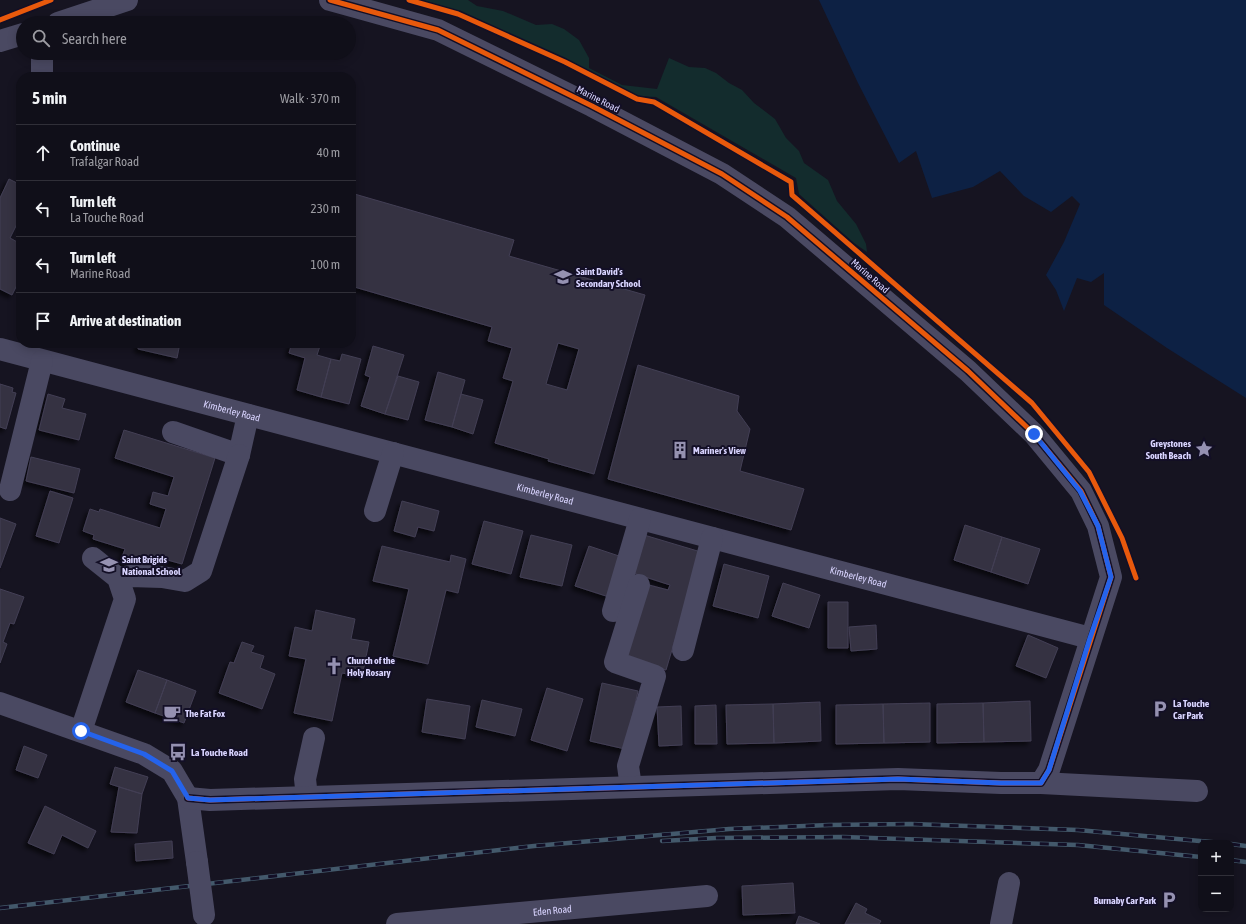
<!DOCTYPE html>
<html lang="en">
<head>
<meta charset="utf-8">
<style>
  :root { --surface:#100f19; --page:#1e1d26; --text:#f1f3f6; --muted:#9c9ca2; --line:#302f38 }
  body { margin:0; font-family:"Asap Condensed",sans-serif; background:var(--page); color:var(--text) }
  .controls { position:absolute; right:12px; bottom:12px; display:grid; overflow:hidden; border-radius:8px; box-shadow:0 2px 10px #0003 }
  .controls button { width:36px; height:36px; display:grid; place-items:center; padding:0; border:0; border-bottom:1px solid var(--line); background:var(--surface); color:var(--text); font:20px sans-serif }
  .stop { position:absolute; width:12px; height:12px; margin:-9px; border:3px solid #2563eb; border-radius:50%; background:#fff }
  .stop.end { background:#2563eb; border-color:#fff; box-shadow:0 1px 4px #0008 }
  .list { margin:0; padding:0; list-style:none }
  h2 { display:flex; justify-content:space-between; align-items:center; height:52px; margin:0; padding:0 16px; font-size:17px }
  h2 small { font-size:13px; font-weight:400; color:var(--muted) }
  .list li { display:grid; grid-template-columns:26px 1fr auto; gap:12px; align-items:center; box-sizing:border-box; height:56px; padding:0 16px; border-top:1px solid var(--line) }
  .list b { display:block; font-size:15px; white-space:nowrap }
  .list p { margin:0; font-size:13px; white-space:nowrap; color:var(--muted) }
  .list em { font-size:13px; font-style:normal; color:var(--muted) }
  .icon { flex:none; width:22px; height:22px; fill:none; stroke:currentColor; stroke-width:2; stroke-linecap:round; stroke-linejoin:round }
  .map { position:relative; flex:none; width:1246px; height:924px; overflow:hidden }
  .search { position:absolute; background:var(--surface); box-shadow:0 2px 10px #0003; left:16px; top:16px; width:340px; height:44px; display:flex; align-items:center; gap:10px; box-sizing:border-box; padding:0 14px; border-radius:22px; color:var(--muted); font-size:15px }
  .panel { position:absolute; background:var(--surface); box-shadow:0 2px 10px #0003; left:16px; top:72px; width:340px; height:276px; border-radius:16px }
  .map>svg:first-child { display:block }
  .green { fill:#132c2d }
  .water { fill:#0d2144 }
  .building { fill:#343243; stroke:#433f54; fill-rule:evenodd; filter:url(#shadow) }
  .lines { fill:none; stroke-linecap:round; stroke-linejoin:round }
  .minor { stroke:#4a4962; stroke-width:22 }
  .rail-casing { stroke:#43596b; stroke-width:4.5 }
  .rail { stroke:#130f26; stroke-width:3; stroke-dasharray:9; stroke-linecap:butt }
  .minor-bridge { stroke:#4a4962; stroke-width:22 }
  .cycleway-casing { stroke:#130f26; stroke-width:8 }
  .cycleway { stroke:#e8590c; stroke-width:5 }
  .route { stroke:#2563eb; stroke-width:5 }
  .labels { text-anchor:middle; dominant-baseline:central; stroke-width:4; stroke-linejoin:round; paint-order:stroke }
  .street-label { font-size:10px; fill:#d9d4ff; stroke:#130f26 }
  .poi-label { font-size:10px; font-weight:bold; fill:#d9d4ff; stroke:#130f26; text-anchor:start }
</style>
</head>
<body>
<div class="map">
<svg width="1246" height="924" viewBox="0 0 1246 924">
  <defs>
    <filter id="shadow"><feDropShadow dx="-3.5" dy="3.5" stdDeviation="2" flood-color="#0009"/></filter>
  </defs>
  <rect width="100%" height="100%" fill="#161421"/>
  <path class="green" d="M417 0H468L477 6 503 11 536 25 552 24 564 29 579 40 589 58V68L622 85 657 89 669 58 689 67 705 68 716 73 729 83 742 90 754 103 775 119 786 138 799 151 804 163 828 180 837 201 856 224 866 244 867 252 854 243 799 194 796 178 656 97 635 96 566 61 457 11Z"/>
  <path class="water" d="M819 0H1246V398L1167 348 1104 305V273L1091 282 1077 278 1064 311 1056 290 1046 275 1064 242 1080 204 1072 196 1051 212 1024 196 1000 171 973 187 932 198 916 151 899 163 858 83Z"/>
  <path class="building" d="M9 179 21 185V216L10 238 21 244V277L12 295 0 289V198Z
    M351 193 514 240 509 256 645 295 594 474 548 461 549 459 495 443 513 381 503 378 512 348 488 341 492 327 351 286ZM558 343 579 349 567 390 546 384Z
    M139 343H180L177 358 138 349Z
    M292 343H321L317 355 331 359 321 397 297 390 305 358 289 353Z
    M373 346 404 355 385 414 361 406 370 377 365 375Z
    M342 354 361 359 349 404 321 397 331 359 340 361Z
    M638 365 739 396 737 411 750 429 740 471 804 489 791 530 608 479Z
    M438 372 465 380 452 427 425 420Z
    M398 376 419 382 408 420 385 414Z
    M0 384 13 388 12 392 16 393 6 429 0 427Z
    M48 394 65 399 62 408 86 414 79 440 39 430Z
    M461 394 483 400 473 434 452 427Z
    M124 430 215 458 182 564 153 556 149 569 121 560 125 549 93 539 94 535 83 531 90 509 99 512 100 509 160 528 166 509 150 504 153 492 168 496 174 477 115 458Z
    M31 457 80 469 74 493 26 481Z
    M50 491 73 498 59 543 36 536Z
    M402 501 439 511 434 531 418 527 415 537 394 531Z
    M0 518 16 524 0 568Z
    M484 521 523 531 511 574 472 564Z
    M965 525 1002 537 991 572 954 560Z
    M531 535 572 545 562 586 520 577Z
    M644 535 701 552 666 670 626 658 649 585 668 590 670 585 633 573Z
    M1002 537 1040 549 1028 584 991 572Z
    M382 546 450 562 451 555 466 559 458 593 446 590 428 664 393 656 409 589 373 581Z
    M589 546 622 557 609 597 575 586Z
    M724 564 769 576 758 618 713 606Z
    M783 583 820 595 809 628 772 616Z
    M0 589 24 597 14 624 10 623 3 642 7 644 0 663Z
    M828 602H848V648H828Z
    M316 610 355 619 351 639 369 642 362 677 342 673 332 721 294 713 306 659 289 656 295 627 312 631Z
    M876 625 877 649 851 651 849 627Z
    M1028 635 1058 648 1046 678 1016 666Z
    M242 642 254 646 251 652 264 656 260 668 275 674 262 709 219 693 230 662 234 663Z
    M138 670 167 680 155 713 126 702Z
    M167 680 196 691 184 723 155 713Z
    M602 683 638 691 625 749 590 741Z
    M547 688 583 699 567 751 531 740Z
    M427 699 470 706 465 739 422 732Z
    M482 700 522 709 515 736 476 727Z
    M1030 701 1031 741 984 742 983 703Z
    M820 702 821 741 774 743 773 704Z
    M930 703V742L884 743 883 704Z
    M983 703 984 742 937 743V704Z
    M773 704 774 743 727 744 726 705Z
    M883 704 884 743 836 744V705Z
    M716 705 717 744H695V706Z
    M681 706 682 745 659 746 657 707Z
    M24 746 47 755 38 778 16 770Z
    M115 767 148 777 142 794 110 784Z
    M119 787 142 794 137 833 111 832Z
    M45 806 96 831 88 848 62 835 54 854 28 843Z
    M172 841 173 858 136 861 135 844Z
    M793 883 795 913 743 915 742 886Z
    M856 903 867 909 865 913 881 921 879 924H845Z
    M799 916 820 924H796Z"/>
  <g class="lines">
    <g class="minor">
      <path d="M330 0 438 30 592 106 722 174 787 217 968 371 1034 434 1081 491 1098 526 1111 577 1049 770 1041 783"/>
      <path d="M58 23 127 0"/>
      <path d="M0 41 23 34"/>
      <path d="M42 53V77"/>
      <path id="s1" d="M0 349 1090 638"/>
      <path d="M173 432 239 455 248 415"/>
      <path d="M10 490 42 361"/>
      <path d="M375 511 393 453"/>
      <path d="M118 578 130 576 162 577 185 581 201 571 239 455"/>
      <path d="M613 611 640 519"/>
      <path d="M683 650 712 538"/>
      <path d="M0 703 144 754 172 771 188 798 197 862"/>
      <path d="M81 731 125 599 118 578 93 558"/>
      <path d="M631 787 628 766 655 676 615 662 639 585"/>
      <path d="M307 797 305 779 314 738"/>
      <path d="M188 798 210 800 898 779 1001 783H1041L1197 791"/>
      <path id="s2" d="M397 924 707 896"/>
      <path d="M1001 924 1009 883"/>
    </g>
    <g class="rail-casing">
      <path id="rail" d="M662 841 716 838 843 837 1078 845 1201 857
        M1231 844 1246 846
        M1231 860 1246 862
        M0 908 534 846 729 829 829 825 911 824 1078 830 1222 843"/>
    </g>
    <use href="#rail" class="rail"/>
    <path class="minor-bridge" d="M197 862 204 915"/>
    <g class="cycleway-casing">
      <path id="cycleway" d="M409 0 458 14 565 62 637 99 654 102 791 182 792 195 1032 403 1089 472 1122 538 1136 578
        M0 20 51 0
        M188 798 210 800 898 779 1001 783H1041L1049 770 1111 577 1098 526 1081 491 1034 434 968 371 787 217 722 174 592 106 438 30 330 0"/>
    </g>
    <use href="#cycleway" class="cycleway"/>
  </g>
  <g class="lines">
    <path class="route" d="M81 731 144 754 172 771 188 798 210 800 898 779 1001 783H1041L1049 770 1090 638 1111 577 1098 526 1080 491 1034 434"/>
  </g>
  <defs>
    <g id="school-bare" transform="scale(1.38)"><path d="M0-5L7-2L0 1L-7-2ZM-4 1L0 2.5L4 1V4Q0 6-4 4Z" fill="#9591b1" stroke="#130f26" stroke-width="2.5" paint-order="stroke"/></g>
    <g id="sight-bare" transform="scale(1.38)"><path d="M0-6L1.8-2.2L6-1.7L2.9 1.2L3.7 5.4L0 3.3L-3.7 5.4L-2.9 1.2L-6-1.7L-1.8-2.2Z" fill="#9591b1" stroke="#130f26" stroke-width="2.5" paint-order="stroke"/></g>
    <g id="building-bare" transform="scale(1.38)"><path d="M-4-6H4V6H1V3H-1V6H-4ZM-2.5-4.3h1.7v1.8h-1.7ZM.8-4.3h1.7v1.8H.8ZM-2.5-1h1.7V.8h-1.7ZM.8-1h1.7V.8H.8Z" fill="#9591b1" stroke="#130f26" stroke-width="2.5" paint-order="stroke"/></g>
    <g id="church-bare" transform="scale(1.38)"><path d="M-1.2-6h2.4v3.5h3.3v2.4h-3.3V6h-2.4V-.1h-3.3v-2.4h3.3Z" fill="#9591b1" stroke="#130f26" stroke-width="2.5" paint-order="stroke"/></g>
    <g id="parking-bare" transform="scale(1.38)"><path d="M-3.5-5.5H1a3.5 3.5 0 0 1 0 7H-1V5.5H-3.5ZM-1-3.4V-.6H.8a1.4 1.4 0 0 0 0-2.8Z" fill="#9591b1" stroke="#130f26" stroke-width="2.5" paint-order="stroke"/></g>
    <g id="cafe-bare" transform="scale(1.38)"><path d="M-5.5-4.5H6V0H3Q3 3.5 0 3.5H-2.5Q-5.5 3.5-5.5 0ZM3-3.2v2h1.7v-2ZM-6 4.5H4V6H-6Z" fill="#9591b1" stroke="#130f26" stroke-width="2.5" paint-order="stroke"/></g>
    <g id="bus-bare" transform="scale(1.38)"><path d="M-5-6H5V4H4V6H2V4H-2V6H-4V4H-5ZM-3.5-4V0h7V-4ZM-3.5 1.2v1.5H-2V1.2ZM2 1.2v1.5H3.5V1.2Z" fill="#9591b1" stroke="#130f26" stroke-width="2.5" paint-order="stroke"/></g>
  </defs>
  <g fill-rule="evenodd">
    <use href="#school-bare" x="563" y="277"/>
    <use href="#sight-bare" x="1204" y="449"/>
    <use href="#building-bare" x="680" y="450"/>
    <use href="#school-bare" x="109" y="565"/>
    <use href="#church-bare" x="334" y="666"/>
    <use href="#parking-bare" x="1160" y="709"/>
    <use href="#cafe-bare" x="172" y="713"/>
    <use href="#bus-bare" x="178" y="752"/>
    <use href="#parking-bare" x="1169" y="900"/>
  </g>
  <g class="labels">
    <g class="street-label">
      <text transform="translate(598 99) rotate(27)">Marine Road</text>
      <text transform="translate(870 276) rotate(41)">Marine Road</text>
      <text stroke="none"><textPath href="#s1" startOffset="240">Kimberley Road</textPath></text>
      <text stroke="none"><textPath href="#s1" startOffset="564">Kimberley Road</textPath></text>
      <text stroke="none"><textPath href="#s1" startOffset="888">Kimberley Road</textPath></text>
      <text stroke="none"><textPath href="#s2" startOffset="156">Eden Road</textPath></text>
    </g>
    <g class="poi-label">
      <text x="576" y="271">Saint David's<tspan x="576" dy="12">Secondary School</tspan></text>
      <text x="1191" y="443" text-anchor="end">Greystones<tspan x="1191" dy="12">South Beach</tspan></text>
      <text x="693" y="450">Mariner's View</text>
      <text x="122" y="559">Saint Brigids<tspan x="122" dy="12">National School</tspan></text>
      <text x="347" y="660">Church of the<tspan x="347" dy="12">Holy Rosary</tspan></text>
      <text x="1173" y="703">La Touche<tspan x="1173" dy="12">Car Park</tspan></text>
      <text x="185" y="713">The Fat Fox</text>
      <text x="191" y="752">La Touche Road</text>
      <text x="1156" y="900" text-anchor="end">Burnaby Car Park</text>
    </g>
  </g>
</svg>
<div class="controls">
<button>+</button>
<button>−</button>
</div>
<div class="stop" style="left:81px;top:731px"></div>
<div class="stop end" style="left:1034px;top:434px"></div>
<div class="search"><svg class="icon" aria-label="search" viewBox="0 0 24 24"><circle cx="10" cy="10" r="6"/><path d="M15 15l6 6"/></svg>Search here</div>
<section class="panel">
<h2>5 min<small>Walk · 370 m</small></h2>
<ul class="list">
<li><svg class="icon" aria-label="ahead" viewBox="0 0 24 24"><path d="M12 20V5M6 11l6-6 6 6"/></svg><div><b>Continue</b><p>Trafalgar Road</p></div><em>40 m</em></li>
<li><svg class="icon" aria-label="left" viewBox="0 0 24 24"><path d="M17 20v-9H6M10 6l-5 5 5 5"/></svg><div><b>Turn left</b><p>La Touche Road</p></div><em>230 m</em></li>
<li><svg class="icon" aria-label="left" viewBox="0 0 24 24"><path d="M17 20v-9H6M10 6l-5 5 5 5"/></svg><div><b>Turn left</b><p>Marine Road</p></div><em>100 m</em></li>
<li><svg class="icon" aria-label="arrive" viewBox="0 0 24 24"><path d="M6 21V4h12l-3 4 3 4H6"/></svg><div><b>Arrive at destination</b></div></li>
</ul>
</section>
</div>
</body>
</html>
